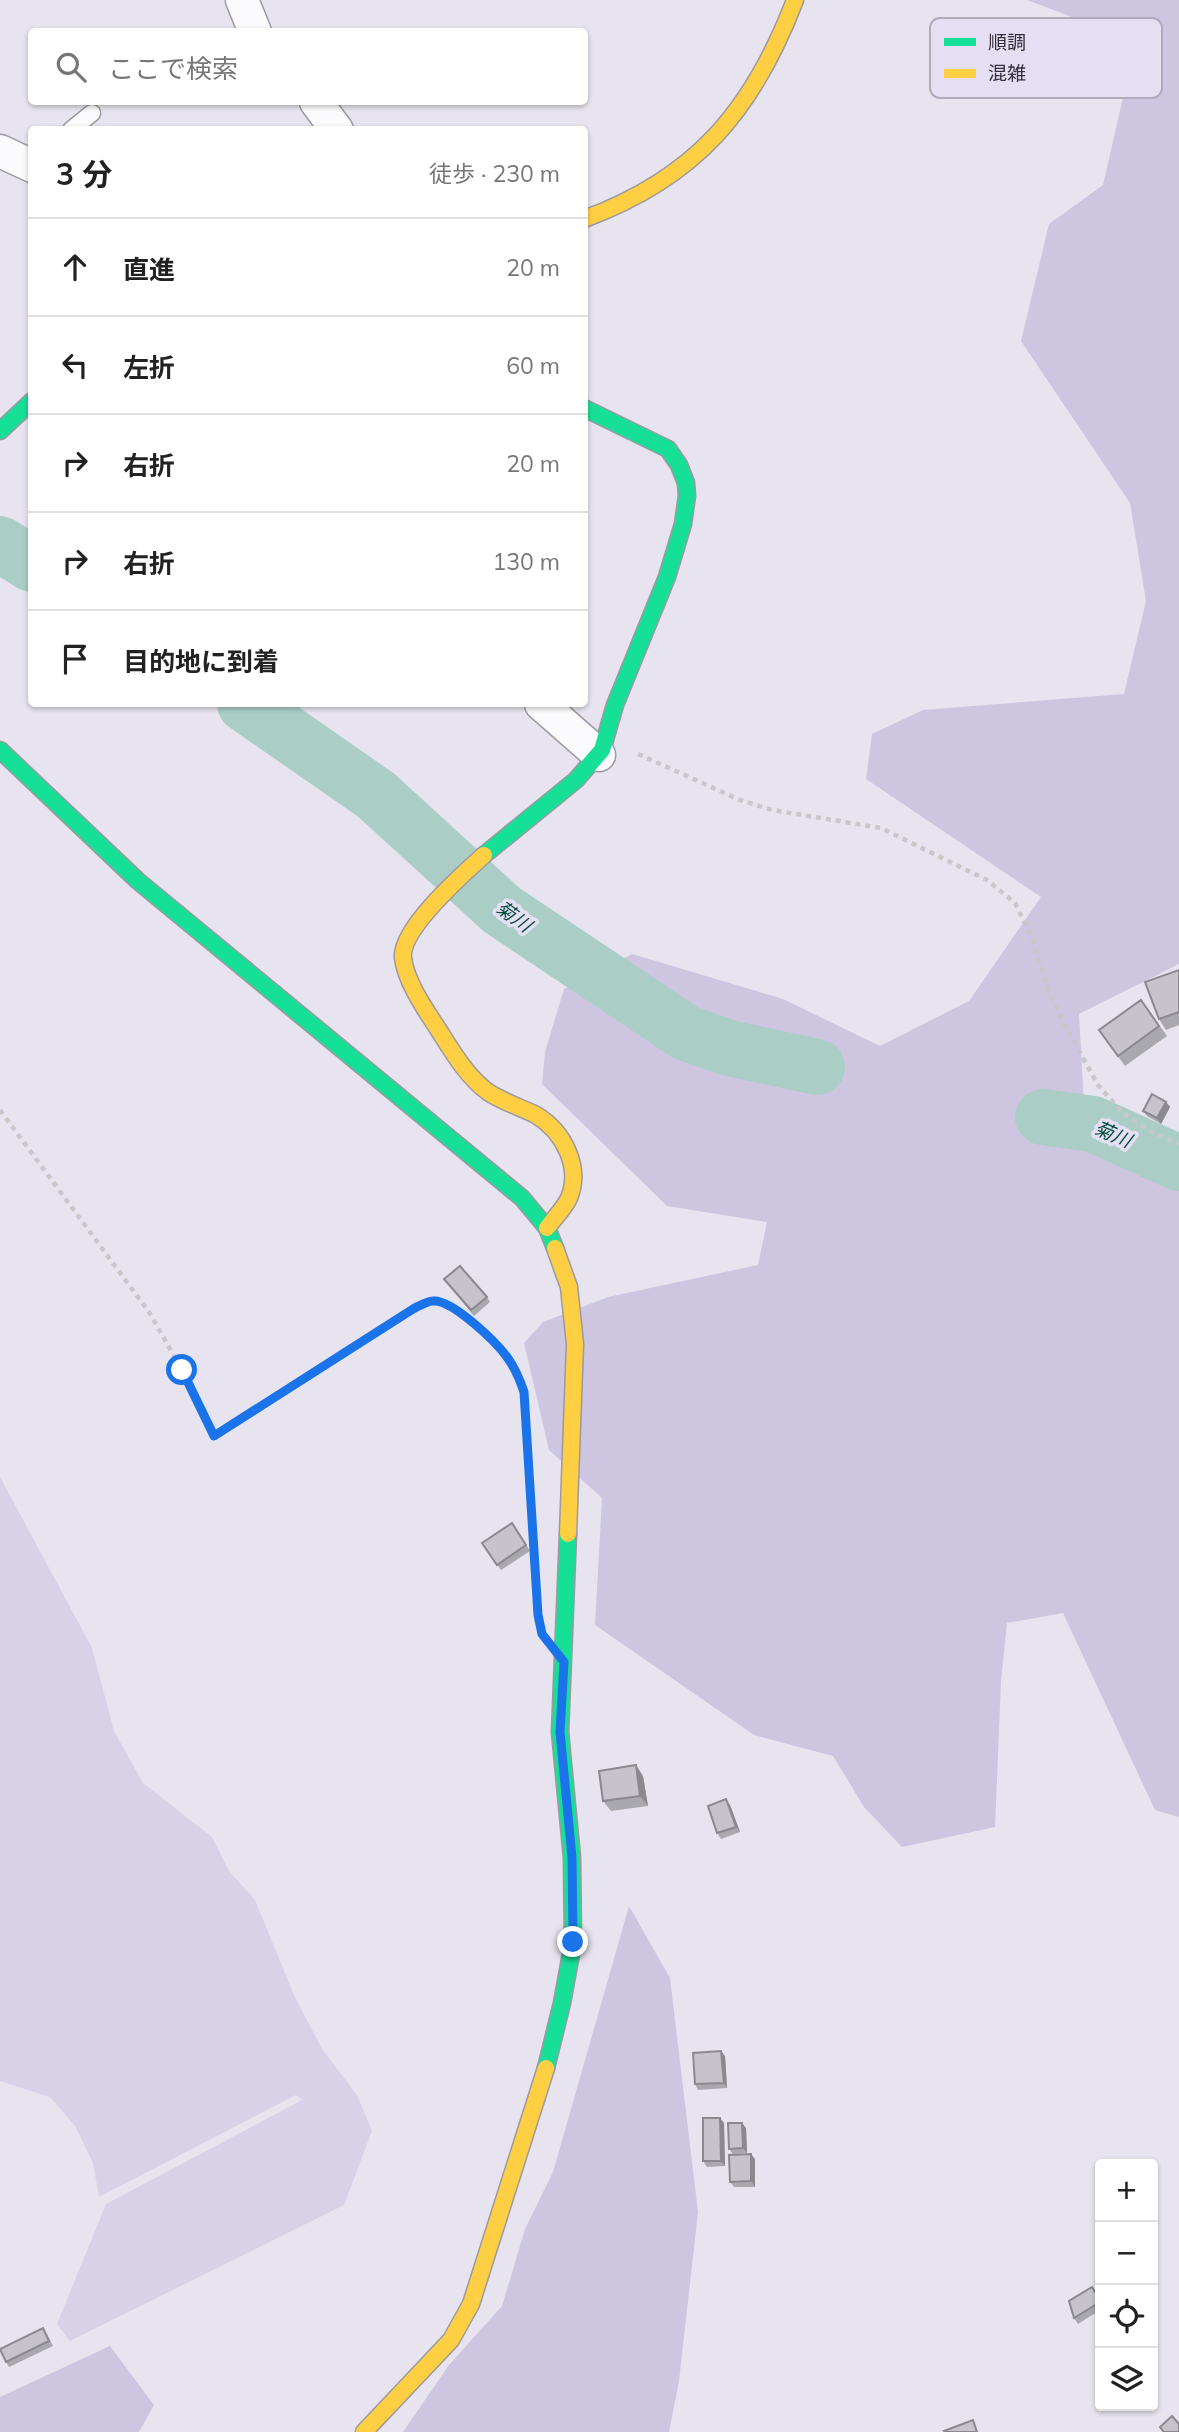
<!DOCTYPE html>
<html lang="ja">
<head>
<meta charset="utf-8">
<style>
  :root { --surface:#fff; --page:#f2f2f2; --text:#222; --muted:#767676; --line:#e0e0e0 }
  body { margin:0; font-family:Mulish,"Noto Sans JP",sans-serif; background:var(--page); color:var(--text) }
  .controls { position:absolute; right:21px; bottom:21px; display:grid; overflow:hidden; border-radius:7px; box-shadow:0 2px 5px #0004 }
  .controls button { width:63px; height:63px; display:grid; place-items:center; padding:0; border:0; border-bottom:2px solid var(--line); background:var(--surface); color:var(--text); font:35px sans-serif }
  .stop { position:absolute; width:21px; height:21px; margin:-16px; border:5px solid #1a73e8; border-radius:50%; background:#fff }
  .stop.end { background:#1a73e8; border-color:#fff; box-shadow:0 2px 7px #0008 }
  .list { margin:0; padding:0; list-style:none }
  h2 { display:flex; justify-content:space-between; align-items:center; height:91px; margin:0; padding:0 28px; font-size:30px }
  h2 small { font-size:23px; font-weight:400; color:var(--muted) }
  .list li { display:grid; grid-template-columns:46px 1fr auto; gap:21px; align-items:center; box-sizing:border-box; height:98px; padding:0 28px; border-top:2px solid var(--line) }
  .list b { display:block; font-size:26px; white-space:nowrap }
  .list em { font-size:23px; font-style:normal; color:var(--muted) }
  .icon { flex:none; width:38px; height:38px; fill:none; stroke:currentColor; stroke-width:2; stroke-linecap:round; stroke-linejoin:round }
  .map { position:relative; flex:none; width:1179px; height:2432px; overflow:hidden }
  .search { position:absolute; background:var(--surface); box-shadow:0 2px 5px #0004; left:28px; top:28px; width:560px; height:77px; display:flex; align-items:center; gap:18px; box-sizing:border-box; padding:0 24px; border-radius:7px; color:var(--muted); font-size:26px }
  .panel { position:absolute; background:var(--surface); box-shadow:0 2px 5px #0004; left:28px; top:126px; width:560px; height:581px; border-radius:7px }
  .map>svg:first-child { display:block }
  .green { fill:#d9d1e8 }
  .forest { fill:#cec5e1 }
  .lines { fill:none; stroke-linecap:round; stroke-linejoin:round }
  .river { stroke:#aacec5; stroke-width:56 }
  .lane-casing { stroke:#9c99a1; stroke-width:19 }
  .street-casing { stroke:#9c99a1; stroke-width:35 }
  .fast-casing { stroke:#9c99a1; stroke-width:19 }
  .slow-casing { stroke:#9c99a1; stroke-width:19 }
  .path { stroke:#c8c7ca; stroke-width:4.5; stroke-dasharray:5 5; stroke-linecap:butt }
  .lane { stroke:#fbfbfd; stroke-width:16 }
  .street { stroke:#fbfbfd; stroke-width:32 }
  .fast { stroke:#16e098; stroke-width:16 }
  .slow { stroke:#ffcf43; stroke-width:16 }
  .wall { fill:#aaa8af }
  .shaded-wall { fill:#8b888f }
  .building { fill:#c6c3cc; stroke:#8b888f; stroke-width:2 }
  .route { stroke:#1a73e8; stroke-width:9 }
  .labels { text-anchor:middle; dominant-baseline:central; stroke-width:7; stroke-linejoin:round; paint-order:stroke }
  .water-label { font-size:19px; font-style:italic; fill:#014f3d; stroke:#e6dff4 }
  .key { fill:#e6dff4; stroke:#b0aabc; stroke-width:2 }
  .key-label { font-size:19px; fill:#323038 }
</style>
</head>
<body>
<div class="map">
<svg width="1179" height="2432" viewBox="0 0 1179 2432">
  <rect width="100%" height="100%" fill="#e7e4ef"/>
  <path class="green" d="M0 1477 92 1648 114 1731 143 1783 212 1837 229 1871 255 1900 294 1995 322 2049 357 2095 372 2131 344 2205 70 2341 57 2324 106 2204 302 2100 296 2095 99 2197 93 2163 75 2126 50 2097 0 2081Z"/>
  <path class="forest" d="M1027 0H1179V964L1079 1014 1084 1104 1179 1134V1817L1155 1810 1063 1613 1007 1623 1001 1681 995 1827 902 1847 864 1807 833 1756 754 1735 595 1625 602 1498 549 1450 524 1343 543 1322 608 1297 758 1265 767 1222 667 1206 542 1084 545 1052 564 989 632 954 783 999 880 1046 969 1001 1041 897 866 779 872 734 923 710 1124 694 1146 601 1130 503 1021 341 1049 224 1103 185 1136 41Z
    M629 1906 670 1978 698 2212 679 2381 669 2432H403L449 2365 502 2306 525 2229 553 2172Z
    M110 2346 154 2405 139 2432H0V2397Z"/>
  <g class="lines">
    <path class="river" d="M0 544 32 564
      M245 704 376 795 502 910 686 1033 729 1048 817 1067
      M1043 1117 1093 1124 1179 1163"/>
    <g class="lane-casing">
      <path id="lane" d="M71 130 92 113"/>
    </g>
    <g class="street-casing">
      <path id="street" d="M242 0 255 32
        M316 102 337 130
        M0 151 32 166
        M541 704 599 755"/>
    </g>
    <g class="fast-casing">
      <path id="fast" d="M0 431 32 401
        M0 750 138 881 522 1198 547 1228 555 1248
        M484 855 576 780 602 750 615 705 667 577 683 524 687 496 686 483 679 465 668 449 584 408
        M546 2068 562 2003 573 1943 572 1858 560 1732 568 1534"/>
    </g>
    <g class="slow-casing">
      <path id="slow" d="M584 219C696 178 753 110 795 0
        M484 855C463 874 400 929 403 958 406 982 425 1009 438 1029 452 1051 467 1077 488 1092 503 1102 520 1107 536 1115 563 1131 582 1167 569 1198 564 1209 554 1218 547 1228
        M555 1248 569 1287 575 1344 568 1534
        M364 2432 451 2340 471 2304 546 2068"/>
    </g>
    <path class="path" d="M638 754 740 800 772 810 881 828 987 880 1015 903 1033 940 1047 987 1062 1020 1098 1085 1122 1112 1148 1130 1179 1144
      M0 1110 149 1312 182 1370 214 1436 413 1309 432 1301 446 1302 460 1311 506 1356 517 1374 524 1392 531 1507"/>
    <use href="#lane" class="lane"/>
    <use href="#street" class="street"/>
    <use href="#fast" class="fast"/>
    <use href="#slow" class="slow"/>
  </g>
  <path class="wall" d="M1179 970V1025L1166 1030 1159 1019Z
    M1141 1000 1167 1036 1125 1066 1099 1030Z
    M1166 1102 1170 1107 1161 1124 1147 1116 1143 1111Z
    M444 1279 487 1297 490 1302 474 1316Z
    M512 1523 530 1551 501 1570 482 1543Z
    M643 1776 648 1806 611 1811 603 1801Z
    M730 1805 740 1832 721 1839 717 1833Z
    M725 2056 727 2088 698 2090 695 2084Z
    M720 2118 724 2123 725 2166 707 2167 703 2161Z
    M746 2128 747 2153 733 2154 729 2149Z
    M755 2159V2187H734L730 2182Z
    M1100 2299V2310L1078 2324 1074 2318Z
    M47 2334 53 2346 9 2367 6 2362Z"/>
  <path class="shaded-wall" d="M1166 1102 1170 1107 1161 1124 1157 1118Z
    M636 1765 643 1776 648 1806 640 1796Z
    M726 1799 730 1805 740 1832 736 1827Z
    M721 2051 725 2056 727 2088 724 2083Z
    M720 2118 724 2123 725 2166 721 2161Z
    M742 2123 746 2128 747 2153 743 2148Z
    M751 2154 755 2159V2187L751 2181Z"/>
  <path class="building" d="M1179 970V1012L1159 1019 1145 982Z
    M1141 1000 1159 1026 1118 1056 1099 1030Z
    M1152 1094 1166 1102 1157 1118 1143 1111Z
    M460 1266 487 1297 471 1310 444 1279Z
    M512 1523 526 1545 497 1565 482 1543Z
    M636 1765 640 1796 603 1801 599 1771Z
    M726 1799 736 1827 717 1833 708 1806Z
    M721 2051 724 2083 695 2084 693 2053Z
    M703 2118H720L721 2161H703Z
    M728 2123H742L743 2148 729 2149Z
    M751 2154V2181L730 2182 729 2155Z
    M1092 2287 1100 2300V2302L1074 2318 1069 2301Z
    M43 2328 49 2341 6 2362 0 2349Z
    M1172 2416 1179 2424V2432H1164L1160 2427Z
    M973 2420 977 2432H945L944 2431Z"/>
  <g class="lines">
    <path class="route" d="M182 1370 214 1436 413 1309C419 1306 427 1301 433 1301 452 1299 496 1342 507 1357 515 1368 520 1380 524 1392L538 1615 542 1634 564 1662 560 1732 572 1857 573 1942"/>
  </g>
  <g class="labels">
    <g class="water-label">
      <text transform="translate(514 916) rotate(36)">菊川</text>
      <text transform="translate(1113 1134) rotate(23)">菊川</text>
    </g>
  </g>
  <rect x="930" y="18" width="232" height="80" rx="10" class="key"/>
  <rect x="944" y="38" width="32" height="8" fill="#16e098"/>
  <rect x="944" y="69" width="32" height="9" fill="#ffcf43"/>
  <g class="key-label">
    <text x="988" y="49">順調</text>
    <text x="988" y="80">混雑</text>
  </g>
</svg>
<div class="controls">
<button>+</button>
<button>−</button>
<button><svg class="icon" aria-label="locate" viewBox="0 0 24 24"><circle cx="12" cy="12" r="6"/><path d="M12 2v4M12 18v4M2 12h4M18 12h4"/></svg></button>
<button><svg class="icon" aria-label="layers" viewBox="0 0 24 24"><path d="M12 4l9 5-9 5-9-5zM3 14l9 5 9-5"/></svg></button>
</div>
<div class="stop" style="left:182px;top:1370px"></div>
<div class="stop end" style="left:573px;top:1942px"></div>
<div class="search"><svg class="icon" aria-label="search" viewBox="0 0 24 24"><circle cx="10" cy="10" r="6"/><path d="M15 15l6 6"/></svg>ここで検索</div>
<section class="panel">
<h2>3 分<small>徒歩 · 230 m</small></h2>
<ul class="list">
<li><svg class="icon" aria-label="ahead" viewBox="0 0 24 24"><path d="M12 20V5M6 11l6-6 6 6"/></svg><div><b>直進</b></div><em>20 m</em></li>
<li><svg class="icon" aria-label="left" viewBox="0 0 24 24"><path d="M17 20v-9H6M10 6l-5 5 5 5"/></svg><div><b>左折</b></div><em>60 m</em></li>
<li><svg class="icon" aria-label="right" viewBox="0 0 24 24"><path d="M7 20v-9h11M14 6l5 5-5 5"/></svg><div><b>右折</b></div><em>20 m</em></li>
<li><svg class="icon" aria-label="right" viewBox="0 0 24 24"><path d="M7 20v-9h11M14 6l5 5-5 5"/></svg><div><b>右折</b></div><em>130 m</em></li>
<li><svg class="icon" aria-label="arrive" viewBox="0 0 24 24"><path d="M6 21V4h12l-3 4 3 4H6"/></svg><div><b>目的地に到着</b></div></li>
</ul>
</section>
</div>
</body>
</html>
